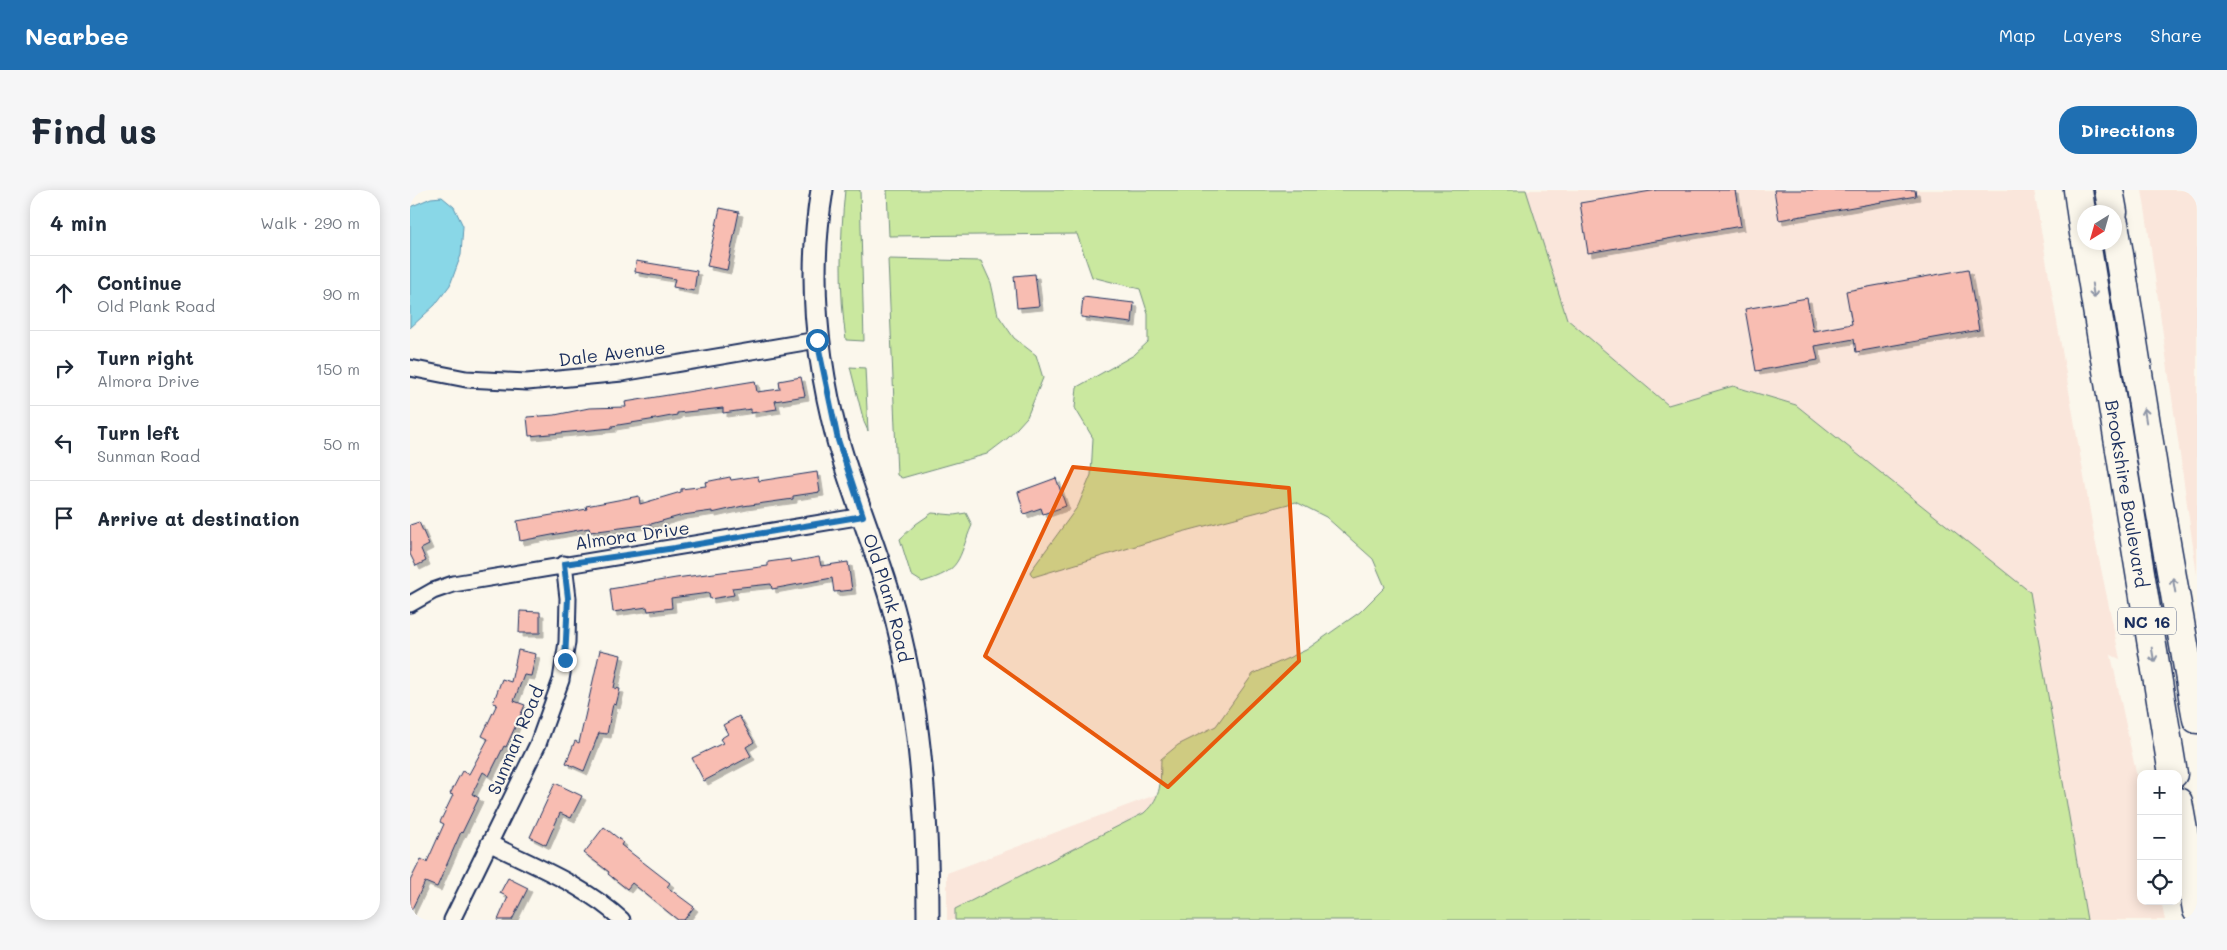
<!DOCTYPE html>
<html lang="en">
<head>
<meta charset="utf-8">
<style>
  :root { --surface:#fff; --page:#f6f6f7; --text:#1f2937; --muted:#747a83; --line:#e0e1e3; --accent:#1f6fb2 }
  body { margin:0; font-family:Mali,sans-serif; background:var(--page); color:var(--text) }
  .controls { position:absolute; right:15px; bottom:15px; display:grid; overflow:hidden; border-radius:10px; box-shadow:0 2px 12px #0003 }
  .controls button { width:45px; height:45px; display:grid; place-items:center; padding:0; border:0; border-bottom:1px solid var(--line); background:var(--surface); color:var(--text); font:25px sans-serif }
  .compass { position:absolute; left:1667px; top:15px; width:45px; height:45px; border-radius:50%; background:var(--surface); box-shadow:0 2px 12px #0003; rotate:217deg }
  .stop { position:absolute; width:15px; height:15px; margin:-11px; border:4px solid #1f6fb2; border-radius:50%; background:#fff }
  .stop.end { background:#1f6fb2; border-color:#fff; box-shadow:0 1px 5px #0008 }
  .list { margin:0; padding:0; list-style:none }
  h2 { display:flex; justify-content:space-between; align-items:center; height:65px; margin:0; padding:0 20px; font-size:21px }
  h2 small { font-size:16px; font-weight:400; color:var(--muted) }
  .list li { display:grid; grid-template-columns:32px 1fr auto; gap:15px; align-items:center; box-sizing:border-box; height:75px; padding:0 20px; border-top:1px solid var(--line) }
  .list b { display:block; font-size:19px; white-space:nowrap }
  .list p { margin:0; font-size:16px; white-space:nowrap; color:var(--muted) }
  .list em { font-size:16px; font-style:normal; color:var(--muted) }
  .icon { flex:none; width:28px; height:28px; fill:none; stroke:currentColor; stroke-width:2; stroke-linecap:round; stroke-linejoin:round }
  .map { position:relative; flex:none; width:1787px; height:730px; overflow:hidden; border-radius:20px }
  header { display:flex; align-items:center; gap:30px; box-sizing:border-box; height:70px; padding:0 25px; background:var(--accent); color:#fff }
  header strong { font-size:24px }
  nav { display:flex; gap:28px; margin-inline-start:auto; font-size:18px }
  .intro { display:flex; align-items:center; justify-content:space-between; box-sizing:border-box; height:120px; padding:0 30px }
  h1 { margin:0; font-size:35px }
  .button { padding:12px 22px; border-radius:20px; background:var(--accent); color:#fff; font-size:18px; font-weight:700 }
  main { display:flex; gap:30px; padding:0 30px }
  aside { flex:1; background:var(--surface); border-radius:20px; box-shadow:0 2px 12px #0003 }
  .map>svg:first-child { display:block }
  .built { fill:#fae6db }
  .green { fill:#cae89f; stroke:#728c7e }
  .water { fill:#89d7e7; stroke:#5d94b0 }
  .building { fill:#f8bdb2; stroke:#1b2f5e; filter:url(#shadow) }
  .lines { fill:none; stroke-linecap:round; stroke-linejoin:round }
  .street-casing { stroke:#1b2f5e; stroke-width:19 }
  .secondary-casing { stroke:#1b2f5e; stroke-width:25 }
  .highway-casing { stroke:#1b2f5e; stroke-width:31 }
  .street { stroke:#fbf7ec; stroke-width:15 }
  .secondary { stroke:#fbf7ec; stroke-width:21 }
  .highway { stroke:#fbf7ec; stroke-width:28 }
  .oneway { stroke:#8b93a5 }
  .route { stroke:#1f6fb2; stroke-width:6 }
  .marked { fill:#e8590c; fill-opacity:0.2; stroke:#e8590c; stroke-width:4; stroke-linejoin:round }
  .labels { text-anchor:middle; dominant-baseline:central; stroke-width:4; stroke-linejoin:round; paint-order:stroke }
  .shield { fill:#fbf7ec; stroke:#5e6b89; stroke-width:1 }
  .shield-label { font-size:16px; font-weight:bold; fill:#1b2f5e }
  .street-label { font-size:18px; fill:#1b2f5e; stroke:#fbf7ec }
</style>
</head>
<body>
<header>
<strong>Nearbee</strong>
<nav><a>Map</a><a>Layers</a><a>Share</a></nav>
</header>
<div class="intro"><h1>Find us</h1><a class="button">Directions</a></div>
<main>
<aside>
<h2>4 min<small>Walk · 290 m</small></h2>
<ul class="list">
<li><svg class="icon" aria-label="ahead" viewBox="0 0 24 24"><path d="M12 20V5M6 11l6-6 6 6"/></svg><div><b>Continue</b><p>Old Plank Road</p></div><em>90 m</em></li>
<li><svg class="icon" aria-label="right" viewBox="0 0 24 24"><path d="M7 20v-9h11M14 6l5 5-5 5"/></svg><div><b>Turn right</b><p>Almora Drive</p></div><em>150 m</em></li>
<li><svg class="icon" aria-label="left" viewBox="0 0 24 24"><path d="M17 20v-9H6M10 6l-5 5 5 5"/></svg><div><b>Turn left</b><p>Sunman Road</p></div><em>50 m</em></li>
<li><svg class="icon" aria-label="arrive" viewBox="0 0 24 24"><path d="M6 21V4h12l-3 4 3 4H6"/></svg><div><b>Arrive at destination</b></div></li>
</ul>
</aside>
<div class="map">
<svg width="1787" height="730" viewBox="0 0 1787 730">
  <defs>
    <filter id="shadow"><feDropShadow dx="4" dy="4" stdDeviation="0" flood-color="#0004"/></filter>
  </defs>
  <rect width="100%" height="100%" fill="#fbf7ec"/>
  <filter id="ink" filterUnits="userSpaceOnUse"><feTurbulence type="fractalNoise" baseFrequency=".02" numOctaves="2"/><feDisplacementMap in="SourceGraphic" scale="10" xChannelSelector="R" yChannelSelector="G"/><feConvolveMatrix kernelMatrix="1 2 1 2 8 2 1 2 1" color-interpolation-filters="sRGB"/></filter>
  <g filter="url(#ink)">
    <path class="built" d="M1056 0H1624L1685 350 1710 469 1701 465 1731 606V711H1751L1755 730H537V683L1513 317 1386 215 1323 196 1258 215 1157 129Z
      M1732 0H1787V385L1737 31Z"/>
    <path class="green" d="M435 0H450L454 151 436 150C429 101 430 50 435 0Z
      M477 0H1116L1157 129 1258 215 1323 196 1386 215 1620 402 1677 730H545V719L734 623C753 606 750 592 751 569L768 555 806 536 843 484 896 460 950 422 975 397 963 369 916 327 886 312 772 342 623 387 620 382 668 316 681 285 683 248 665 218 667 197 724 165 738 152V124L730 99 682 87 667 44 479 46Z
      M478 69 571 71 581 93 588 125 604 148 626 165 633 188 617 227 598 248 577 264 492 288 487 285Z
      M440 177 455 178 458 241 454 232Z
      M522 323 544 325 556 323 562 335C547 370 553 380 512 392L501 385 490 349 506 334Z"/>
    <path class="water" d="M32 7 44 17 53 36 51 65 40 95 25 115 0 138V17L21 8Z"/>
    <path class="building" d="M1247 0H1325L1331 36 1178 63 1170 13Z
      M1364 0H1505L1506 6 1369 30Z
      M310 18 329 22 317 80 297 76Z
      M226 71 287 81 284 101 263 97 265 89 225 82Z
      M1558 79 1569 140 1446 162 1444 149 1405 156 1408 170 1346 181 1335 119 1397 108 1403 141 1442 134 1436 101Z
      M625 84 629 116 607 118 604 86Z
      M673 107 724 113 722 133 671 127Z
      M391 187 395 206 365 211 367 219 341 223V219L313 223V218L267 223V225L240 230 202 236V238L119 246 117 227 145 225 179 218 216 217 215 212 345 191 347 202 370 199 369 191Z
      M407 282 410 302 383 306V309L333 316 302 323V321L273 325 241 334 180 342 179 338 110 351 107 331 177 319 176 316 229 306 230 314 271 302V299L296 296 295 292 320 287 321 290 348 286 349 291Z
      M646 288 656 316 633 324 631 318 614 324 608 302Z
      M9 332 19 355 11 359 16 371 6 376 0 364V335Z
      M409 367 411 376 438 372 442 400 424 402 422 388 362 399 361 394 322 398 324 405 300 409 299 403 261 408 262 418 238 421 237 417 203 422 200 399 266 388 358 376V372L380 369 381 372Z
      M110 421 130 422V443H109Z
      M108 460 126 464 121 486 114 485 104 511 115 515 96 557 94 556 79 586 73 582 62 604 69 608 52 643 51 642 27 697 15 692 0 723V691L11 669 17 672 34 634 30 632 43 605 40 604 52 581 59 584 78 549 72 546 87 514 83 513 92 489 101 492Z
      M190 460 211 465 204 498 210 499 206 515 203 514 197 544 189 543 174 581 156 573 165 551 169 553Z
      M329 526 344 552 336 557 341 566 294 591 282 568 313 553 310 549 318 544 313 535Z
      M145 593 172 606 161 628 150 623 136 655 120 647Z
      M194 637 213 652 211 655 260 693 257 697 284 717 274 730H268L222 693 217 699 198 684 199 682 174 663Z
      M98 688 118 698 102 730H88L98 707 90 703Z"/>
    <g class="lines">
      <g class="street-casing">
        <path id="street" d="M0 178 56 189 117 192 212 183 407 150
          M0 414 23 401 43 394 453 326
          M79 653C124 676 175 695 212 730
          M42 730 128 554 151 490 157 452 158 408 154 374"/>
      </g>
      <g class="secondary-casing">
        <g id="secondary">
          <path id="s1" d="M412 0C398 84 406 169 428 251 446 316 475 378 490 445 512 538 518 634 518 730"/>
        </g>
      </g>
      <g class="highway-casing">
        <g id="highway">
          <path d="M1668 0 1674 44"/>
          <path d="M1699 0 1703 22"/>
          <path d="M1704 33 1745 290 1787 529"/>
          <path id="s2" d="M1676 52 1763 584"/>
          <path d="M1768 612 1787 720"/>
        </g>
      </g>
      <use href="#street" class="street"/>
      <use href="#secondary" class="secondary"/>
      <use href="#highway" class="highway"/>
    </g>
    <defs><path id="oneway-shaft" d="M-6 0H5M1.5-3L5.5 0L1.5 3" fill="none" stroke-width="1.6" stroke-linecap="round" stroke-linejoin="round" transform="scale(1.25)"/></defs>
    <g class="oneway">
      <use href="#oneway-shaft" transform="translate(1683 101) rotate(81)"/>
      <use href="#oneway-shaft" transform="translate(1735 225) rotate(-99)"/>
      <use href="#oneway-shaft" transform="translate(1764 395) rotate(-100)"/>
      <use href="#oneway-shaft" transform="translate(1743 465) rotate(80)"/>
    </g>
  </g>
  <g class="lines" filter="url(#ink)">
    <path class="route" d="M155 470 158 408 154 374 265 358 453 326 428 250 407 150"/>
  </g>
  <path class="marked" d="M663 277 879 298 889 471 758 597 575 466Z"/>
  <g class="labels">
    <rect class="shield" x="1708" y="417.5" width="58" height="27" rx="4"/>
    <g class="shield-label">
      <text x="1737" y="431">NC 16</text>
    </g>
    <g class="street-label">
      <text transform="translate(202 163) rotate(-7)">Dale Avenue</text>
      <text stroke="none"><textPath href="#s2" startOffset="255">Brookshire Boulevard</textPath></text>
      <text transform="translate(222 345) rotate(-8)">Almora Drive</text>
      <text stroke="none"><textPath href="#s1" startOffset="418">Old Plank Road</textPath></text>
      <text transform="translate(105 550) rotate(-67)">Sunman Road</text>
    </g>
  </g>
</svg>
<div class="controls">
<button>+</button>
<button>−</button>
<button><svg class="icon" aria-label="locate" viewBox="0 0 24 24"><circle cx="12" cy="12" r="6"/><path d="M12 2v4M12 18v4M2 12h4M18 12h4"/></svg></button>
</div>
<svg class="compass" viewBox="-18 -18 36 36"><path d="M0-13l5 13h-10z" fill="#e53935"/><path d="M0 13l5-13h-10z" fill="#747a83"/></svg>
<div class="stop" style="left:407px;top:150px"></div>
<div class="stop end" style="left:155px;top:470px"></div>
</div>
</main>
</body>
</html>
